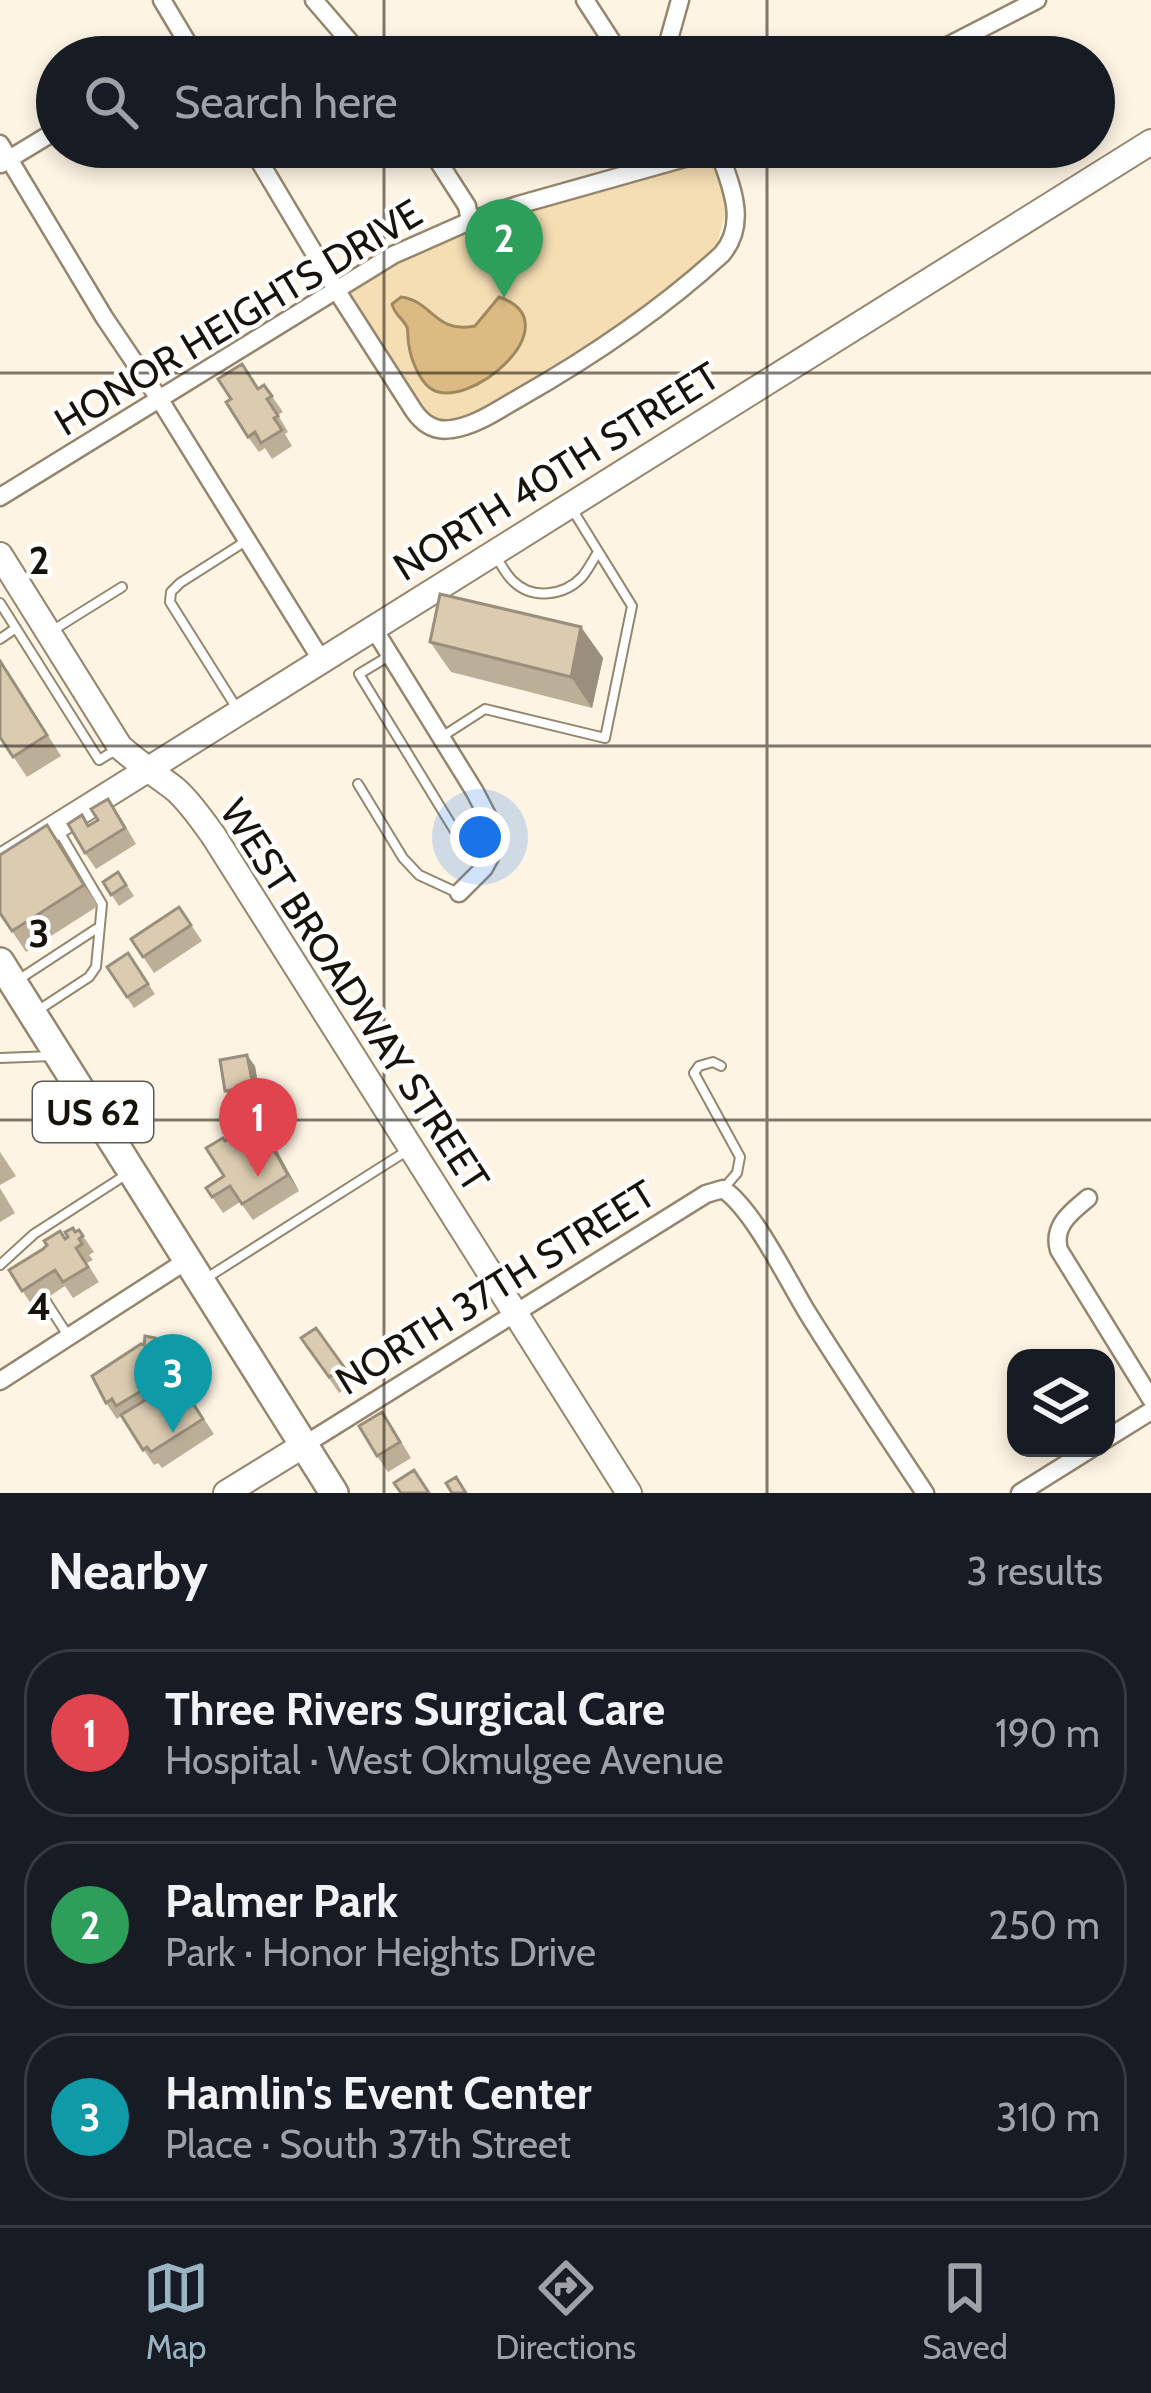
<!DOCTYPE html>
<html lang="en">
<head>
<meta charset="utf-8">
<style>
  :root { --surface:#171b24; --page:#242831; --text:#f1f3f6; --muted:#9ea1a6; --line:#363941; --accent:#9ab4c1 }
  body { margin:0; font-family:Cabin,sans-serif; background:var(--page); color:var(--text) }
  .controls { position:absolute; right:36px; bottom:36px; display:grid; overflow:hidden; border-radius:24px; box-shadow:0 6px 18px #0003 }
  .controls button { width:108px; height:108px; display:grid; place-items:center; padding:0; border:0; border-bottom:3px solid var(--line); background:var(--surface); color:var(--text); font:60px sans-serif }
  .you { position:absolute; left:480px; top:837px; width:42px; height:42px; margin:-30px; border:9px solid #fff; border-radius:50%; background:#1a73e8; box-shadow:0 0 0 18px #1a73e833 }
  .badge { display:grid; place-items:center; width:78px; height:78px; border-radius:50%; background:var(--accent); color:#fff; font-size:39px; font-weight:700 }
  .pin { position:absolute; translate:-50% -99px; filter:drop-shadow(0 3px 6px #0008) }
  .pin::after { content:''; position:absolute; top:63px; width:42px; height:36px; background:inherit; clip-path:polygon(0 0,100% 0,50% 100%) }
  .list { margin:0; padding:0; list-style:none }
  h2 { display:flex; justify-content:space-between; align-items:center; height:156px; margin:0; padding:0 48px; font-size:51px }
  h2 small { font-size:39px; font-weight:400; color:var(--muted) }
  .list li { display:grid; grid-template-columns:78px 1fr auto; gap:36px; align-items:center; box-sizing:border-box; height:168px; margin:0 24px 24px; padding:0 24px; border:3px solid var(--line); border-radius:48px }
  .list b { display:block; font-size:45px; white-space:nowrap }
  .list p { margin:0; font-size:39px; white-space:nowrap; color:var(--muted) }
  .list em { font-size:39px; font-style:normal; color:var(--muted) }
  .icon { flex:none; width:66px; height:66px; fill:none; stroke:currentColor; stroke-width:2; stroke-linecap:round; stroke-linejoin:round }
  .map { position:relative; flex:none; width:1151px; height:1493px; overflow:hidden }
  .search { position:absolute; background:var(--surface); box-shadow:0 6px 18px #0003; left:36px; right:36px; top:36px; height:132px; display:flex; align-items:center; gap:30px; box-sizing:border-box; padding:0 42px; border-radius:66px; color:var(--muted); font-size:45px }
  .sheet { height:732px; background:var(--surface) }
  nav { display:flex; justify-content:space-around; align-items:center; box-sizing:border-box; height:168px; border-top:3px solid var(--line); background:var(--surface); font-size:33px; color:var(--muted) }
  nav a { display:grid; justify-items:center; gap:6px }
  nav .on { color:var(--accent) }
  .map>svg:first-child { display:block }
  .green { fill:#f5deb4 }
  .water { fill:#dbbb82; stroke:#a0895e; stroke-width:3 }
  .lines { fill:none; stroke-linecap:round; stroke-linejoin:round }
  .lane-casing { stroke:#95876e; stroke-width:12 }
  .street-casing { stroke:#95876e; stroke-width:21 }
  .secondary-casing { stroke:#95876e; stroke-width:28 }
  .primary-casing { stroke:#95876e; stroke-width:32 }
  .lane { stroke:#fff; stroke-width:8 }
  .street { stroke:#fff; stroke-width:16 }
  .secondary { stroke:#fff; stroke-width:24 }
  .primary { stroke:#fff; stroke-width:27 }
  .wall { fill:#bcaf98 }
  .shaded-wall { fill:#998f7c }
  .building { fill:#dbccb1; stroke:#998f7c; stroke-width:3 }
  .grid { fill:none; stroke:#18130a; stroke-width:3; stroke-opacity:0.55 }
  .labels { text-anchor:middle; dominant-baseline:central; stroke-width:9; stroke-linejoin:round; paint-order:stroke }
  .shield { fill:#fff; stroke:#5d5a54; stroke-width:3 }
  .shield-label { font-size:36px; font-weight:bold; fill:#18130a }
  .street-label { font-size:39px; fill:#18130a; stroke:#fff }
  .grid-label { font-size:39px; text-anchor:middle; font-weight:bold; fill:#18130a; stroke:#fff; stroke-width:9; stroke-linejoin:round; paint-order:stroke }
</style>
</head>
<body>
<div class="map">
<svg width="1151" height="1493" viewBox="0 0 1151 1493">
  <rect width="100%" height="100%" fill="#fdf4e4"/>
  <path class="green" d="M712 157 720 174 726 211 716 247 645 308 459 424 442 423 417 405 345 288 401 258 492 221Z"/>
  <path class="water" d="M401 297C433 301 434 334 475 326L499 297C575 323 466 415 430 388 419 380 411 359 409 346 408 344 408 329 407 327 402 317 395 316 392 304Z"/>
  <g class="lines">
    <g class="lane-casing">
      <path id="lane" d="M496 557C501 564 506 575 513 581 532 600 564 596 582 577 588 570 593 560 598 552
        M0 603 99 760 119 748
        M50 632 122 587
        M0 639 16 628
        M389 656 359 674 458 836 468 844 491 848
        M236 707 170 602 171 592 180 583 246 541
        M443 736 485 709 605 738 632 606 572 509
        M358 784 403 858 419 875 458 893
        M18 980 96 929
        M37 1011 89 977 96 967 102 904 57 828
        M0 1058 52 1056
        M721 1066 713 1062 699 1066 694 1073 740 1157 737 1173 724 1188
        M0 1265 34 1234 124 1176
        M205 1279 405 1152
        M45 1300 67 1334"/>
    </g>
    <g class="street-casing">
      <path id="street" d="M162 0 196 57
        M314 0 363 57
        M585 0 622 57
        M664 57 680 0
        M926 57 1037 0
        M0 144 104 317 160 400 322 661
        M251 147 335 288 414 411C423 424 435 432 452 429 476 426 499 409 519 398 591 357 661 310 722 254 749 222 730 184 718 149
        M429 147 467 206 470 221
        M1 164 57 130
        M0 497 393 255 470 221 518 205 724 147
        M374 629 475 792 493 827 490 857 484 868 459 893
        M1088 1198C1071 1212 1052 1226 1059 1250L1151 1399
        M0 1381 186 1261
        M1106 1439 1151 1411
        M304 1445 706 1194 723 1189C753 1209 787 1279 807 1312 845 1373 885 1433 925 1493
        M1020 1493 1092 1448"/>
    </g>
    <g class="secondary-casing">
      <path id="secondary" d="M0 555 120 747C138 763 157 775 175 789 190 802 201 819 213 835L629 1493
        M0 862 1151 142
        M226 1493 304 1445"/>
    </g>
    <g class="primary-casing">
      <path id="primary" d="M0 962 334 1493"/>
    </g>
    <use href="#lane" class="lane"/>
    <use href="#street" class="street"/>
    <use href="#secondary" class="secondary"/>
    <use href="#primary" class="primary"/>
  </g>
  <path class="wall" d="M264 385 283 412 278 415 288 432 285 434 292 446 272 459 265 448 259 452 248 437 259 389Z
    M581 627 603 658 592 708 451 672 430 642Z
    M8 671 61 756 27 777 0 737Z
    M119 815 136 844 96 869 85 853 89 825Z
    M61 845 98 906 26 952 0 913Z
    M118 872 134 896 119 906 103 882Z
    M179 907 202 941 154 973 131 939Z
    M128 953 155 994 134 1008 107 967Z
    M255 1066 260 1097 232 1101 225 1091Z
    M258 1121 299 1191 253 1220 240 1202 223 1213 212 1197 224 1176 225 1141Z
    M0 1152 16 1176 0 1185Z
    M0 1188 15 1213 0 1222Z
    M79 1230 94 1252 89 1255 93 1260 87 1263 99 1282 73 1298 65 1286 33 1307 9 1270Z
    M316 1328 355 1382 339 1393 301 1338Z
    M144 1345 166 1353 165 1360 214 1434 162 1468 158 1463 154 1465 121 1416 117 1419 106 1403Z
    M393 1428 411 1458 388 1472 377 1456Z"/>
  <path class="shaded-wall" d="M581 627 603 658 592 708 571 677Z
    M47 825 61 845 98 906 84 885Z
    M247 1055 255 1066 260 1097 253 1086Z
    M258 1121 269 1136 299 1191 288 1175Z
    M155 1338 166 1353 165 1360 184 1388 165 1360 153 1347Z"/>
  <path class="building" d="M242 364 258 389 264 385 272 396 267 399 278 416 274 418 282 430 261 443 255 432 248 437 226 402 231 399 218 379Z
    M440 594 581 627 571 677 430 642Z
    M0 661 47 735 13 757 0 737Z
    M108 799 125 828 85 853 68 824 82 815 88 826 98 820 91 809Z
    M47 825 84 885 12 931 0 913V855Z
    M118 872 126 885 111 895 103 882Z
    M179 907 191 925 143 957 131 939Z
    M128 953 148 984 127 997 107 967Z
    M247 1055 253 1086 225 1091 220 1060Z
    M258 1121 288 1175 242 1204 230 1186 212 1197 206 1188 224 1176 206 1148 223 1138 225 1141Z
    M73 1228 75 1232 79 1230 83 1236 79 1239 82 1244 76 1248 88 1267 63 1282 55 1270 22 1291 9 1270 43 1249 47 1245 44 1241 60 1231 65 1239 68 1237 65 1232Z
    M316 1328 344 1367 329 1377 301 1338Z
    M145 1336 155 1338 153 1347 157 1348 173 1372 116 1406 112 1399 106 1403 92 1376 141 1344 144 1345Z
    M178 1380 203 1419 151 1452 147 1447 143 1450 121 1415Z
    M382 1412 400 1442 377 1456 359 1426Z
    M414 1470 429 1493H401L394 1483Z
    M456 1477 466 1493H452L446 1483Z"/>
  <path class="grid" d="M384 0V57M767 0V57M384 147V1493M767 147V1493M0 373H1151M0 746H1151M0 1120H1151"/>
  <g class="labels">
    <rect class="shield" x="33" y="1082" width="120" height="60" rx="9"/>
    <g class="shield-label">
      <text x="93" y="1112">US 62</text>
    </g>
    <g class="street-label">
      <text transform="translate(238 317) rotate(-31)">HONOR HEIGHTS DRIVE</text>
      <text transform="translate(556 471) rotate(-32)">NORTH 40TH STREET</text>
      <text transform="translate(355 995) rotate(57)">WEST BROADWAY STREET</text>
      <text transform="translate(495 1287) rotate(-32)">NORTH 37TH STREET</text>
    </g>
  </g>
  <g class="grid-label">
    <text x="39" y="574">2</text>
    <text x="39" y="947">3</text>
    <text x="39" y="1320">4</text>
  </g>
</svg>
<div class="controls">
<button><svg class="icon" aria-label="layers" viewBox="0 0 24 24"><path d="M12 4l9 5-9 5-9-5zM3 14l9 5 9-5"/></svg></button>
</div>
<div class="you"></div>
<div class="pin badge" style="left:258px;top:1177px;background:#e0444e">1</div>
<div class="pin badge" style="left:504px;top:298px;background:#2e9e5b">2</div>
<div class="pin badge" style="left:173px;top:1433px;background:#0f9aa8">3</div>
<div class="search"><svg class="icon" aria-label="search" viewBox="0 0 24 24"><circle cx="10" cy="10" r="6"/><path d="M15 15l6 6"/></svg>Search here</div>
</div>
<section class="sheet">
<h2>Nearby<small>3 results</small></h2>
<ul class="list">
<li><span class="badge" style="background:#e0444e">1</span><div><b>Three Rivers Surgical Care</b><p>Hospital · West Okmulgee Avenue</p></div><em>190 m</em></li>
<li><span class="badge" style="background:#2e9e5b">2</span><div><b>Palmer Park</b><p>Park · Honor Heights Drive</p></div><em>250 m</em></li>
<li><span class="badge" style="background:#0f9aa8">3</span><div><b>Hamlin's Event Center</b><p>Place · South 37th Street</p></div><em>310 m</em></li>
</ul>
</section>
<nav>
<a class="on"><svg class="icon" aria-label="map" viewBox="0 0 24 24"><path d="M3 6l6-2 6 2 6-2v14l-6 2-6-2-6 2zM9 4v14M15 6v14"/></svg>Map</a>
<a><svg class="icon" aria-label="directions" viewBox="0 0 24 24"><path d="M12 3l9 9-9 9-9-9zM9 14v-3h6M13 9l2 2-2 2"/></svg>Directions</a>
<a><svg class="icon" aria-label="saved" viewBox="0 0 24 24"><path d="M7 4h10v16l-5-4-5 4z"/></svg>Saved</a>
</nav>
</body>
</html>
